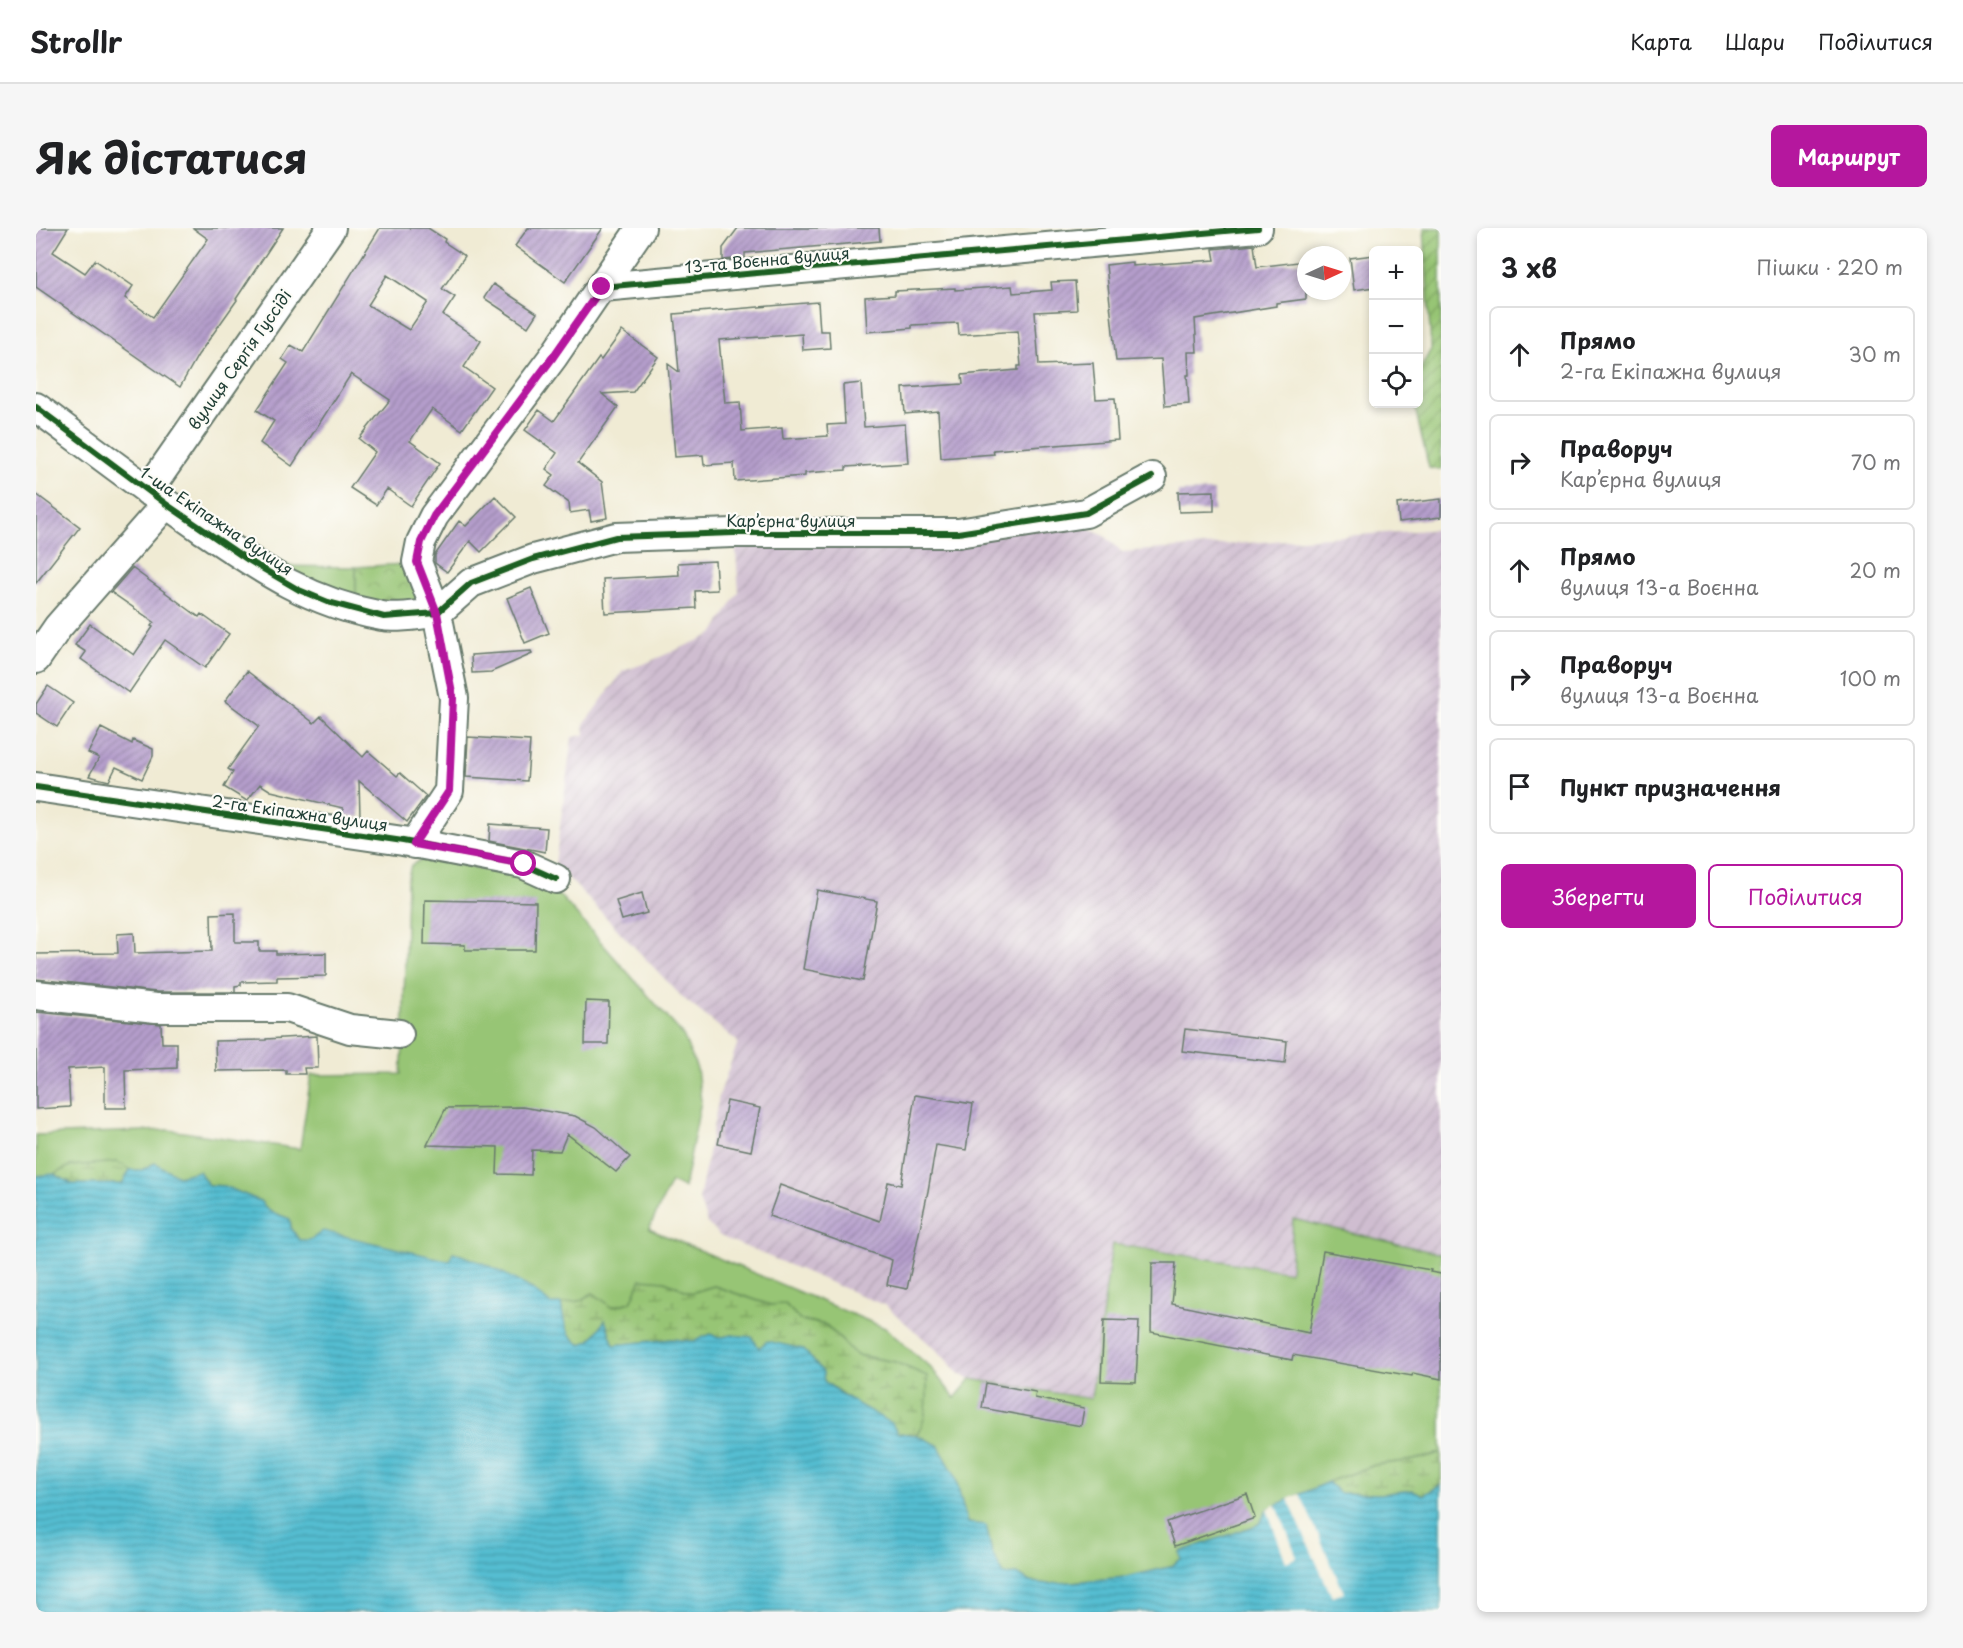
<!DOCTYPE html>
<html lang="uk">
<head>
<meta charset="utf-8">
<style>
  :root { --surface:#fff; --page:#f6f6f6; --text:#202124; --muted:#757577; --line:#e0e0e0; --accent:#b5179e }
  body { margin:0; font-family:"Playpen Sans",sans-serif; background:var(--page); color:var(--text) }
  .controls { position:absolute; right:18px; top:18px; display:grid; overflow:hidden; border-radius:9px; box-shadow:0 3px 9px #0003 }
  .controls button { width:54px; height:54px; display:grid; place-items:center; padding:0; border:0; border-bottom:2px solid var(--line); background:var(--surface); color:var(--text); font:30px sans-serif }
  .compass { position:absolute; left:1261px; top:18px; width:54px; height:54px; border-radius:50%; background:var(--surface); box-shadow:0 3px 9px #0003; rotate:86deg }
  .stop { position:absolute; width:18px; height:18px; margin:-14px; border:4px solid #b5179e; border-radius:50%; background:#fff }
  .stop.end { background:#b5179e; border-color:#fff; box-shadow:0 2px 6px #0008 }
  .list { margin:0; padding:0; list-style:none }
  h2 { display:flex; justify-content:space-between; align-items:center; height:78px; margin:0; padding:0 24px; font-size:26px }
  h2 small { font-size:20px; font-weight:400; color:var(--muted) }
  .list li { display:grid; grid-template-columns:39px 1fr auto; gap:18px; align-items:center; box-sizing:border-box; height:96px; margin:0 12px 12px; padding:0 12px; border:2px solid var(--line); border-radius:9px }
  .list b { display:block; font-size:22px; white-space:nowrap }
  .list p { margin:0; font-size:20px; white-space:nowrap; color:var(--muted) }
  .list em { font-size:20px; font-style:normal; color:var(--muted) }
  .actions { display:flex; gap:12px; padding:18px 24px }
  .actions a { flex:1; padding:14px 0; border:2px solid var(--accent); border-radius:9px; text-align:center; font-size:21px; color:var(--accent) }
  .actions .main { background:var(--accent); color:#fff }
  .icon { flex:none; width:33px; height:33px; fill:none; stroke:currentColor; stroke-width:2; stroke-linecap:round; stroke-linejoin:round }
  .map { position:relative; flex:none; width:1405px; height:1384px; overflow:hidden; border-radius:9px }
  header { display:flex; align-items:center; gap:36px; box-sizing:border-box; height:84px; padding:0 30px; background:var(--surface); border-bottom:2px solid var(--line) }
  header strong { font-size:28px }
  nav { display:flex; gap:33px; margin-inline-start:auto; font-size:21px }
  .intro { display:flex; align-items:center; justify-content:space-between; box-sizing:border-box; height:144px; padding:0 36px }
  h1 { margin:0; font-size:42px }
  .button { padding:15px 27px; border-radius:9px; background:var(--accent); color:#fff; font-size:21px; font-weight:700 }
  main { display:flex; gap:36px; padding:0 36px }
  aside { flex:1; background:var(--surface); border-radius:9px; box-shadow:0 3px 9px #0003 }
  .map>svg:first-child { display:block }
  .industrial { fill:url(#industrial-furrows) }
  .grass { fill:#97c574; stroke:#5b8154; stroke-width:1.5 }
  .wetland { fill:url(#wetland-marsh); stroke:#5b8154; stroke-width:1.5 }
  .park { fill:url(#park-crowns); stroke:#5b8154; stroke-width:1.5 }
  .garden { fill:url(#garden-furrows); stroke:#5b8154; stroke-width:1.5 }
  .water { fill:url(#water-rules); stroke:#3a7d82; stroke-width:1.5 }
  .pier { fill:#f0ebd4 }
  .building { fill:url(#building-hatch); fill-rule:evenodd }
  .lines { fill:none; stroke-linecap:round; stroke-linejoin:round }
  .minor-casing { stroke:#687a6c; stroke-width:32 }
  .minor { stroke:#fff; stroke-width:28 }
  .cycleway-casing { stroke:#fdfcf7; stroke-width:10 }
  .cycleway { stroke:#1b5e20; stroke-width:6 }
  .route { stroke:#b5179e; stroke-width:8 }
  .labels { text-anchor:middle; dominant-baseline:central; stroke-width:4.5; stroke-linejoin:round; paint-order:stroke }
  .street-label { font-size:16px; fill:#1f3d34; stroke:#fdfcf7 }
</style>
</head>
<body>
<header>
<strong>Strollr</strong>
<nav><a>Карта</a><a>Шари</a><a>Поділитися</a></nav>
</header>
<div class="intro"><h1>Як дістатися</h1><a class="button">Маршрут</a></div>
<main>
<div class="map">
<svg width="1405" height="1384" viewBox="0 0 1405 1384">
  <defs>
    <pattern id="industrial-furrows" width="10" height="10" patternUnits="userSpaceOnUse" patternTransform="scale(1.5)"><rect width="10" height="10" fill="#cfbdd0"/><path d="M-1 1l2-2M0 10L10 0M9 11l2-2" fill="none" stroke="#b1a3b3"/></pattern>
    <pattern id="wetland-marsh" width="20" height="14" patternUnits="userSpaceOnUse" patternTransform="scale(1.5)"><rect width="20" height="14" fill="#97c574"/><path d="M1 5h8M5 5V1M11 12h8M15 12V8" fill="none" stroke="#7ba160"/></pattern>
    <pattern id="park-crowns" width="20" height="18" patternUnits="userSpaceOnUse" patternTransform="scale(1.5)"><rect width="20" height="18" fill="#97c574"/><path d="M2 6a3 3 0 1 1 6 0M12 15a3 3 0 1 1 6 0" fill="none" stroke="#7ba160"/></pattern>
    <pattern id="garden-furrows" width="10" height="10" patternUnits="userSpaceOnUse" patternTransform="scale(1.5)"><rect width="10" height="10" fill="#97c574"/><path d="M-1 1l2-2M0 10L10 0M9 11l2-2" fill="none" stroke="#7ba160"/></pattern>
    <pattern id="water-rules" width="6" height="5" patternUnits="userSpaceOnUse" patternTransform="scale(1.5)"><rect width="6" height="5" fill="#54bdd1"/><path d="M0 2.5h6" fill="none" stroke="#459baa"/></pattern>
    <pattern id="building-hatch" width="6" height="6" patternUnits="userSpaceOnUse" patternTransform="scale(1.5)"><rect width="6" height="6" fill="#b59ecc"/><path d="M-1 1l2-2M0 6l6-6M5 7l2-2" fill="none" stroke="#9382a6"/></pattern>
  </defs>
  <rect width="100%" height="100%" fill="#fdfcf7"/>
  <filter id="ink" filterUnits="userSpaceOnUse"><feTurbulence type="fractalNoise" baseFrequency=".0167" numOctaves="2"/><feDisplacementMap in="SourceGraphic" scale="12" xChannelSelector="R" yChannelSelector="G"/><feConvolveMatrix kernelMatrix="1 2 1 2 8 2 1 2 1" color-interpolation-filters="sRGB"/></filter>
  <filter id="wash" filterUnits="userSpaceOnUse"><feTurbulence type="fractalNoise" baseFrequency=".008" numOctaves="4" result="noise"/><feDisplacementMap in="SourceGraphic" scale="24" xChannelSelector="R" yChannelSelector="G"/><feGaussianBlur stdDeviation="1.35" result="paint"/><feColorMatrix in="noise" values="0 0 0 0 0 0 0 0 0 0 0 0 0 0 0 0 0 1.4 0 .05"/><feComposite in="paint" operator="in"/></filter>
  <g filter="url(#wash)">
    <rect width="100%" height="100%" fill="#f0ebd4"/>
    <path class="industrial" d="M1049 298 1070 309 1086 324 1405 301V1026L1258 991 1254 1044 1076 1016 1055 1171 935 1151 924 1147 904 1125 850 1078 684 1008 671 995 663 972 683 868 702 814 647 770 519 636 536 509 549 507 548 496 587 443 610 435 677 406 703 364 699 312Z"/>
    <path class="grass" d="M239 338 320 339V375Z
      M391 629 503 653 526 670 647 807 661 841 665 873 648 960 635 954 613 1001 849 1100 894 1139 919 1170 935 1151 1055 1171 1076 1016 1254 1044 1257 991 1405 1026V1225L1378 1232 1339 1237 1292 1254 1231 1281 1224 1296 1144 1324 1145 1331 1134 1339 1090 1349 1013 1356 994 1354 981 1346 968 1347 956 1325 950 1298 931 1295 919 1247 902 1217 880 1207 885 1199 859 1134 820 1127 790 1097 764 1092 749 1076 734 1077 678 1058 655 1065 629 1053 595 1074 576 1079 514 1076 496 1061 418 1024 414 1033 363 1022 263 1012 255 1000 254 991 233 983 224 973 188 958 172 957 163 943 142 948 118 935 106 942 0 948V907L133 902 264 921 275 847 365 846 367 817 371 653 375 637Z"/>
    <path class="wetland" d="M82 934 94 942 87 956H36L18 946 34 938Z
      M605 1051 629 1053 655 1065 678 1058 734 1077 749 1076 764 1092 790 1097 820 1127 859 1134 891 1148C891 1169 893 1189 880 1207L862 1205 788 1153 696 1107 682 1110 675 1106 658 1113 636 1111 578 1117 569 1093 556 1111 545 1117C529 1106 528 1095 525 1076L543 1073 557 1065 576 1079 595 1074Z
      M1405 1225V1257L1387 1267 1377 1262 1343 1266 1303 1265 1292 1254 1339 1237 1378 1232Z"/>
    <path class="park" d="M369 336 383 367 377 377 320 375V339Z"/>
    <path class="garden" d="M1388 0H1405V242L1393 240 1378 176H1382L1383 144 1395 121Z"/>
    <path class="water" d="M119 935 142 948 163 943 172 957 188 958 224 973 233 983 254 991 255 1000 263 1012H274L287 1003 414 1033 417 1024 454 1038 496 1061 514 1076H525C528 1095 529 1106 545 1117L556 1111 569 1092 578 1117 636 1111 658 1113 675 1106 682 1110 696 1107 716 1109 723 1120 731 1113 767 1121 787 1144 788 1153 808 1168 855 1195 862 1205 880 1207 902 1217 919 1247 931 1295 950 1297 956 1325 968 1347 981 1346 994 1354 1013 1356 1090 1349 1134 1339 1145 1331 1144 1324 1224 1296 1231 1281 1292 1254 1303 1265 1343 1266 1377 1262 1387 1267 1405 1257V1384H0V948L18 946 36 956H86L94 942H106Z"/>
    <path class="pier" d="M1264 1266 1308 1365 1296 1369 1252 1271Z
      M1240 1276 1261 1329 1250 1334 1231 1281Z"/>
    <g id="blocks">
      <path class="building" d="M0 0H32L17 24 49 45 59 32 97 58 89 70 117 89 172 11 157 0H247L200 71 201 72 162 127 144 159 0 59Z
        M344 0H392L409 11 408 14 429 28 406 61 419 69 407 87 445 113 428 139 456 159 426 202 396 181 374 213 404 235 375 278 351 261 340 277 314 260 339 224 323 211 354 172 315 146 256 238 224 215 238 193 221 182 252 135 246 131 255 117 267 124ZM351 47 392 74 373 102 332 77Z
        M492 0H567L529 54 479 18Z
        M702 0H843L844 13 709 25V30L687 32V20Z
        M1218 17 1221 39 1270 33V71L1240 75V78L1159 91 1161 124H1152L1153 147H1151L1153 176 1129 178 1125 131 1080 133 1070 37 1096 34V38L1179 32 1177 21Z
        M1338 27V59L1318 62 1314 30Z
        M1039 53 1041 82 999 84 1003 137 1057 135 1060 171 1079 170 1082 212 957 222 958 226 905 230 902 183 869 186 867 160 927 156 926 147 982 142V138H985L982 103 923 107 922 95 876 97V100L831 104 829 69 859 67V63L919 60V62L976 58 977 65 1016 62 1015 54Z
        M457 56 501 85 492 99 448 70Z
        M782 74 784 103H793L794 120 767 122 766 106 683 112 689 175 704 174 706 203 746 200 747 211 792 208 791 197 809 196 807 157 825 155 828 199 869 196 872 235 810 239V242L769 245V248L699 253 698 235 668 237 667 227 639 229 632 136 643 144 638 86Z
        M586 103 622 129 597 164 566 166 582 179 542 235 566 254 571 290 555 293 553 282 534 285 533 275 510 258 518 247 510 241 521 225 489 202 503 182 518 193 563 130 565 132Z
        M1178 263V283L1143 284 1142 264Z
        M0 266 44 299 0 355Z
        M459 268 480 289 445 324 434 313 411 344 399 335V327L423 293 430 298Z
        M1405 271V289L1363 294 1361 276Z
        M679 333 681 362 659 363 660 380 569 385 567 351 643 347 642 335Z
        M96 340 163 389 165 386 193 406 169 440 129 412 93 465 45 431 50 424 39 417 54 396 98 427 117 399 115 398 118 394 75 364Z
        M495 360 513 405 489 415 471 370Z
        M495 423 496 426 455 444 436 445 435 427Z
        M211 443 278 495 285 488 327 529 332 523 361 548 364 545 390 568 371 594 323 553 324 589 307 587V580L235 563 224 556 211 573 188 559 197 544 192 541 223 498 189 473Z
        M12 458 37 475 21 499 0 485V476Z
        M65 500 96 516 97 512 117 521V528L106 551 80 539 73 553 53 548 63 530 52 525Z
        M432 509 494 513 491 553 430 549Z
        M454 596 511 600 509 624 453 613Z
        M781 662 841 673 827 753 767 741Z
        M606 665 611 685 586 692 580 673Z
        M389 672 500 674 499 722H429V717L388 716Z
        M199 685V714H223V723H240V726L290 725V748L241 749V753L205 754V757L199 758V764H121L0 751V726L82 725 81 706 98 705 99 725 176 723 175 686Z
        M550 773 573 774 572 816H549Z
        M0 784 125 796 126 815H141V840L89 842 90 880H69V839L32 841 34 879 0 881Z
        M1149 801 1251 813 1249 835 1146 823Z
        M281 808 282 840H268L269 846H250V842L180 843 179 813 230 812V811Z
        M879 867 937 876 930 922 900 917 892 963 871 1061 851 1057 856 1032 733 988 744 957 844 993 852 954 865 957Z
        M691 873 724 880 715 923 682 916Z
        M486 879 539 888 560 899 594 929 580 944 531 906 524 923 496 922 495 947 461 946 462 919 391 917 410 880Z
        M1287 1023 1395 1042 1394 1044 1405 1046V1151L1377 1145 1376 1148 1257 1127 1256 1132 1115 1104 1116 1035H1140L1136 1076 1273 1105Z
        M1068 1092 1103 1093 1100 1154 1065 1153Z
        M950 1155 1000 1164 999 1170 1048 1180 1045 1198 946 1180Z
        M1211 1266 1219 1290 1139 1318 1131 1294Z"/>
    </g>
  </g>
  <g filter="url(#ink)">
    <use href="#blocks" fill-opacity="0" stroke="#687a6c" stroke-width="1.5"/>
    <g class="lines">
      <g class="minor-casing">
        <path id="minor" d="M566 59 1222 0
          M0 179C55 220 110 262 166 301 225 341 274 375 346 388 363 391 384 386 401 385
          M112 263 295 0
          M401 385 435 355 497 331 580 309 698 305H922L1050 285 1116 249
          M0 431 22 399 130 276
          M0 559 367 613 487 636 520 651
          M378 616 413 563 418 470 401 385 381 334 385 314 398 288 517 129 605 0
          M0 767 120 780H251L314 801 363 806"/>
      </g>
      <use href="#minor" class="minor"/>
      <g class="cycleway-casing">
        <path id="cycleway" d="M566 59 1222 0
          M0 179 130 276 212 332 263 362 292 374 348 389 401 385 435 355 497 331 580 309 698 305H922L1050 285 1116 249
          M0 559 367 613 487 636 520 651"/>
      </g>
      <use href="#cycleway" class="cycleway"/>
    </g>
  </g>
  <g class="lines" filter="url(#ink)">
    <path class="route" d="M488 636 378 616 413 563 417 470 401 385 381 334 385 314 398 288 517 129 566 59"/>
  </g>
  <g class="labels">
    <g class="street-label">
      <text transform="translate(731 31) rotate(-5)">13-та Воєнна вулиця</text>
      <text transform="translate(203 131) rotate(-55)">вулиця Сергія Гуссіді</text>
      <text transform="translate(181 292) rotate(34)">1-ша Екіпажна вулиця</text>
      <text x="755" y="292">Карʼєрна вулиця</text>
      <text transform="translate(264 584) rotate(8)">2-га Екіпажна вулиця</text>
    </g>
  </g>
</svg>
<div class="controls">
<button>+</button>
<button>−</button>
<button><svg class="icon" aria-label="locate" viewBox="0 0 24 24"><circle cx="12" cy="12" r="6"/><path d="M12 2v4M12 18v4M2 12h4M18 12h4"/></svg></button>
</div>
<svg class="compass" viewBox="-18 -18 36 36"><path d="M0-13l5 13h-10z" fill="#e53935"/><path d="M0 13l5-13h-10z" fill="#757577"/></svg>
<div class="stop" style="left:488px;top:636px"></div>
<div class="stop end" style="left:566px;top:59px"></div>
</div>
<aside>
<h2>3 хв<small>Пішки · 220 m</small></h2>
<ul class="list">
<li><svg class="icon" aria-label="ahead" viewBox="0 0 24 24"><path d="M12 20V5M6 11l6-6 6 6"/></svg><div><b>Прямо</b><p>2-га Екіпажна вулиця</p></div><em>30 m</em></li>
<li><svg class="icon" aria-label="right" viewBox="0 0 24 24"><path d="M7 20v-9h11M14 6l5 5-5 5"/></svg><div><b>Праворуч</b><p>Карʼєрна вулиця</p></div><em>70 m</em></li>
<li><svg class="icon" aria-label="ahead" viewBox="0 0 24 24"><path d="M12 20V5M6 11l6-6 6 6"/></svg><div><b>Прямо</b><p>вулиця 13-а Воєнна</p></div><em>20 m</em></li>
<li><svg class="icon" aria-label="right" viewBox="0 0 24 24"><path d="M7 20v-9h11M14 6l5 5-5 5"/></svg><div><b>Праворуч</b><p>вулиця 13-а Воєнна</p></div><em>100 m</em></li>
<li><svg class="icon" aria-label="arrive" viewBox="0 0 24 24"><path d="M6 21V4h12l-3 4 3 4H6"/></svg><div><b>Пункт призначення</b></div></li>
</ul>
<div class="actions"><a class="main">Зберегти</a><a>Поділитися</a></div>
</aside>
</main>
</body>
</html>
